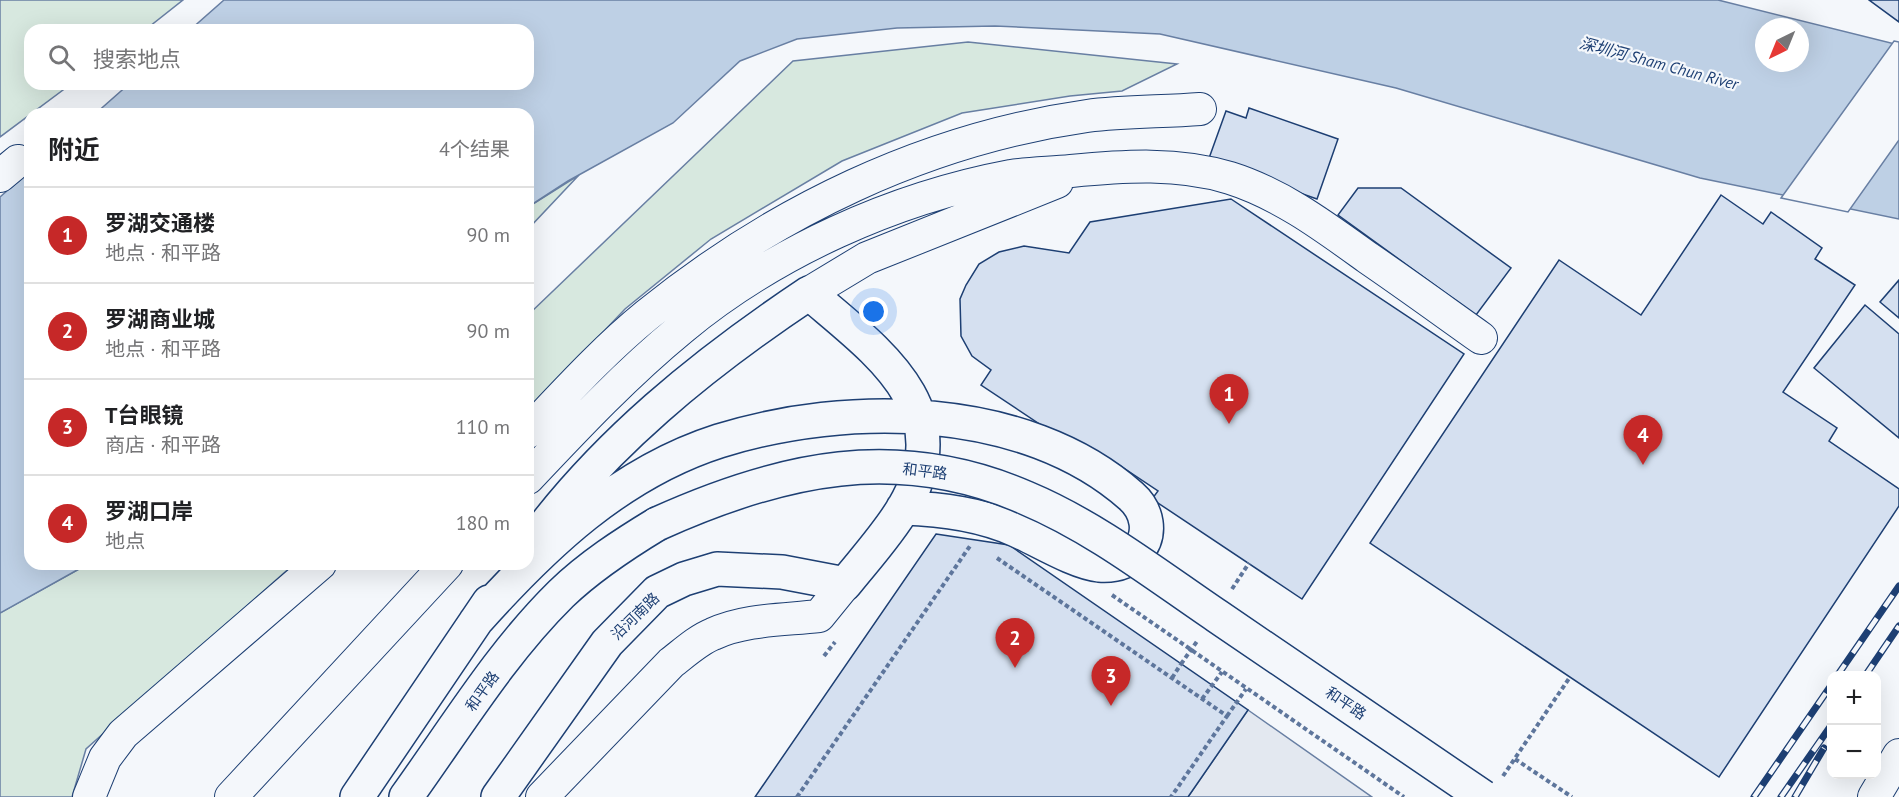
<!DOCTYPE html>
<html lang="zh">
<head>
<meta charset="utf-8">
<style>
  :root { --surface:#fff; --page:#f6f6f6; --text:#202124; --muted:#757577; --line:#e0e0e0; --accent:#c62828 }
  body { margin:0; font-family:"PT Sans","Noto Sans SC",sans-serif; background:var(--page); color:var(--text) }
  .controls { position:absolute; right:18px; bottom:18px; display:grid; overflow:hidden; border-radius:12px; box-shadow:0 6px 24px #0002 }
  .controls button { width:54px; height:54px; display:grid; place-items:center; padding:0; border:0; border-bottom:2px solid var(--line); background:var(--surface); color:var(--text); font:30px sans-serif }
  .compass { position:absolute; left:1755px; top:18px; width:54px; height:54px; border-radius:50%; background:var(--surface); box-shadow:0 6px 24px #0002; rotate:223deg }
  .you { position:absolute; left:874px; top:312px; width:21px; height:21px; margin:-15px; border:4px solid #fff; border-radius:50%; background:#1a73e8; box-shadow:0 0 0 9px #1a73e833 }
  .badge { display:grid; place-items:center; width:39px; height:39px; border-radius:50%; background:var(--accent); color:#fff; font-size:20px; font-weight:700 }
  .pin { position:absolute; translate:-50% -50px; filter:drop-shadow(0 2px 3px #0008) }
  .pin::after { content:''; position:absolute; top:32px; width:21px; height:18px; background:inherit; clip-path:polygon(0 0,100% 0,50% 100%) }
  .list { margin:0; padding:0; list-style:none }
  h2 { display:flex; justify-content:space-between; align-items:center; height:78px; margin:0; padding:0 24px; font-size:26px }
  h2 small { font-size:20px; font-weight:400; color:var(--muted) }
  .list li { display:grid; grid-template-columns:39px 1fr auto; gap:18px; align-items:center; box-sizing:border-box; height:96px; padding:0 24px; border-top:2px solid var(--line) }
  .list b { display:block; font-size:22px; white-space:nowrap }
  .list p { margin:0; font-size:20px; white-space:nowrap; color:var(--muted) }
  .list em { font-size:20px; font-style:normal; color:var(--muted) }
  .icon { flex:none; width:33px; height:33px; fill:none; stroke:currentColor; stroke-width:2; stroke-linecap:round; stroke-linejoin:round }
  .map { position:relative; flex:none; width:1899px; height:797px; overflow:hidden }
  .search { position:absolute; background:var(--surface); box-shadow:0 6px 24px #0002; left:24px; top:24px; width:510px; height:66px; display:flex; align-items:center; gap:15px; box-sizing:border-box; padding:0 21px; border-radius:18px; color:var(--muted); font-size:22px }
  .panel { position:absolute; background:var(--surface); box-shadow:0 6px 24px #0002; left:24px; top:108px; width:510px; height:462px; border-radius:18px }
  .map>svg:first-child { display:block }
  .green { fill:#d7e8df; stroke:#687fa3; stroke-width:1.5 }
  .parking { fill:#e3e8f0; stroke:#687fa3; stroke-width:1.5 }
  .water { fill:#bed0e5; stroke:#687fa3; stroke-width:1.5; fill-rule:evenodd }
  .pier { fill:#f4f7fb; stroke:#687fa3; stroke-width:1.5 }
  .building { fill:#d5e0f0; stroke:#1d3f73; stroke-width:1.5 }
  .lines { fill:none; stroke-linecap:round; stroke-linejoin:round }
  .minor-casing { stroke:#1d3f73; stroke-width:34 }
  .major-casing { stroke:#1d3f73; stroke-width:36 }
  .path { stroke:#5e769c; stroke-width:4; stroke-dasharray:4.5 3; stroke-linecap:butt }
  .minor { stroke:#f4f7fb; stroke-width:32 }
  .major { stroke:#f4f7fb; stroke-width:33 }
  .rail-casing { stroke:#1d3f73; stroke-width:7 }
  .rail { stroke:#f4f7fb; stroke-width:4.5; stroke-dasharray:14; stroke-linecap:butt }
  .major-bridge-casing { stroke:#1d3f73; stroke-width:36; stroke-linecap:butt }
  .path-bridge { stroke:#5e769c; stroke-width:4; stroke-dasharray:4.5 3; stroke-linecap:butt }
  .major-bridge { stroke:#f4f7fb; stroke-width:33 }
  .labels { text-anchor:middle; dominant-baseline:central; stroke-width:4.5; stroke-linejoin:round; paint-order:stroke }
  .street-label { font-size:15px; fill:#1d3f73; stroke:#f4f7fb }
  .water-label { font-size:16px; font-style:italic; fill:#1d3f73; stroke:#f4f7fb }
</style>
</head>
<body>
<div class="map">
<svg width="1899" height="797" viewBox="0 0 1899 797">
  <rect width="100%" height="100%" fill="#f4f7fb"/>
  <path class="green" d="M0 0H183L145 30H30V84H71L0 137Z
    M968 42 1177 64 1122 91 1070 96 962 113 842 161 711 239 625 309 528 411V315L793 61Z
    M579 175 528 229V207Z
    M88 564H294L86 749 72 797H0V613Z"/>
  <path class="parking" d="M1248 710 1372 797H1188Z"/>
  <path class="water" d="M224 0H1718L1899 45V219L1700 178 1396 88 1160 34 995 26 897 28 797 39 740 61 673 123 568 181 528 207V114H95L129 84H528V30H190ZM1764 27H1800V63H1764Z
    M30 171V564H88L0 613V197Z"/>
  <path class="pier" d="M1894 41 1899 42V140L1848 212 1781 198Z"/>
  <path class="building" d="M1869 0H1899V22Z
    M1249 108 1338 139 1317 199 1208 161 1226 111 1246 118Z
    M1358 188H1401L1511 268 1476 315 1338 215Z
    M1721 195 1763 224 1771 212 1822 248 1815 259 1855 285 1783 392 1837 428 1829 441 1899 489V506L1719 777 1370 543 1559 260 1641 315Z
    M1231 199 1464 354 1302 599 1152 499 1158 491 1116 463 1110 471 981 385 991 370 972 356 961 336 960 299 966 285 979 264 999 252 1024 246 1069 253 1090 222Z
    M1899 280V318L1880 302Z
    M1865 305 1899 334V438L1814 368Z
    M936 534 1009 545 1248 710 1188 797H755Z"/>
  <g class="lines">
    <g class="minor-casing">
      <path id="minor" d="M0 176 18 161
        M809 293 867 258 1057 182
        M528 432C566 392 604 350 647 315 774 212 925 139 1087 116 1124 111 1163 112 1200 109
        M528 478C577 426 627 373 682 328 774 252 894 198 1011 176 1030 173 1051 173 1071 171 1124 166 1178 162 1230 178 1281 194 1325 227 1368 258 1406 284 1443 311 1481 338
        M89 797 105 758 123 734 320 564
        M231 797 447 564
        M542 797 671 663C684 653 698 640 713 634 745 619 785 620 819 616L845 584
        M1874 797 1899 755"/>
    </g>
    <g class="major-casing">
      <path id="major" d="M476 621C544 545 619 473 719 441 847 401 1025 402 1131 496 1147 510 1153 534 1137 552 1127 563 1113 566 1099 565 1074 562 1039 540 1016 530 980 514 943 509 903 508
        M357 797 489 602
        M406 797C455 729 501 653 561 594 590 566 624 544 657 524
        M498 797 607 643 657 592 684 579 717 569 782 572 845 584C865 559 888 534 904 507 962 408 875 350 809 293 704 363 602 445 528 548"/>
    </g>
    <path class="path" d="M997 558 1227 716 1171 797
      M1112 595 1404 797
      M824 656 835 642
      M1172 678 1181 664
      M1202 699 1222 672
      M1227 716 1246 689
      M1515 759 1572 797
      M1503 776 1570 677
      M797 797 970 546"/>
    <use href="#minor" class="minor"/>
    <use href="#major" class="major"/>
    <g class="rail-casing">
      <path id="rail" d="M1837 676 1899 586
        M1865 676 1899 626
        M1754 797 1832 684
        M1781 797 1832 724
        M1795 797 1824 748"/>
    </g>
    <use href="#rail" class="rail"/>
    <g class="major-bridge-casing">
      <path id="major-bridge" d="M657 524C781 468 897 442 1026 498 1095 527 1155 574 1217 616 1306 676 1394 737 1483 797"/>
    </g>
    <path class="path-bridge" d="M1232 589 1249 563
      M1181 664 1198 640"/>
    <use href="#major-bridge" class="major-bridge"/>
  </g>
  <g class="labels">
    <g class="street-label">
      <text transform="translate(925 471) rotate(7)">和平路</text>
      <text transform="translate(635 616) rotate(-44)">沿河南路</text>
      <text transform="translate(482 691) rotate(-54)">和平路</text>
      <text transform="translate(1346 703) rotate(34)">和平路</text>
    </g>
    <g class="water-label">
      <text transform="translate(1659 63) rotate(15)">深圳河 Sham Chun River</text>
    </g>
  </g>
</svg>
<div class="controls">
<button>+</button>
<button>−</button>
</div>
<svg class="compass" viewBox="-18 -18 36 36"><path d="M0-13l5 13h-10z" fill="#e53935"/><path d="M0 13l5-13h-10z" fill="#757577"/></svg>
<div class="you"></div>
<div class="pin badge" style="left:1229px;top:424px">1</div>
<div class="pin badge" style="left:1015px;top:668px">2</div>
<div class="pin badge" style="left:1111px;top:706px">3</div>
<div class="pin badge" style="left:1643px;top:465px">4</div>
<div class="search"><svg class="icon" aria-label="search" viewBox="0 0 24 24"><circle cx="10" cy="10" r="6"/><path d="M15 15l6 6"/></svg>搜索地点</div>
<section class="panel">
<h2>附近<small>4个结果</small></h2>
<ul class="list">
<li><span class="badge">1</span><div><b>罗湖交通楼</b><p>地点 · 和平路</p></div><em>90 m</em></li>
<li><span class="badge">2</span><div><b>罗湖商业城</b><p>地点 · 和平路</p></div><em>90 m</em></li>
<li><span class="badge">3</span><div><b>T台眼镜</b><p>商店 · 和平路</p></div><em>110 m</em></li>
<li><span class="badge">4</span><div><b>罗湖口岸</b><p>地点</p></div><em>180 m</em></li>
</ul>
</section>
</div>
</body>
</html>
